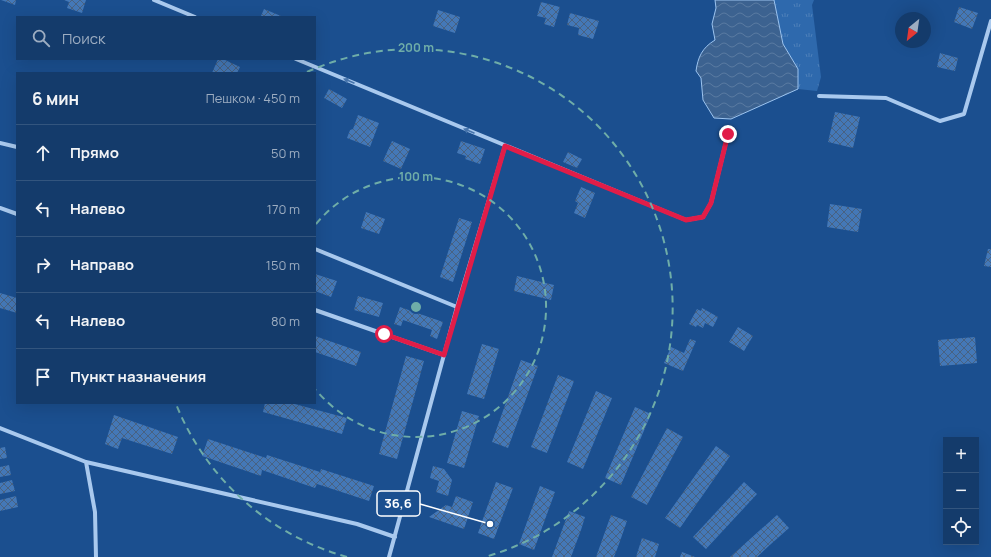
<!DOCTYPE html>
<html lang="ru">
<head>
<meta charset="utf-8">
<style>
  :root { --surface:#143b6b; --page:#214673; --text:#f1f3f6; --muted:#9dadc1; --line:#33557e }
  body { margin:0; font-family:Manrope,sans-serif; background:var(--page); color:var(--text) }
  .controls { position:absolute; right:12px; bottom:12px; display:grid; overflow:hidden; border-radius:0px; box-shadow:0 4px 16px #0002 }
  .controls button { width:36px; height:36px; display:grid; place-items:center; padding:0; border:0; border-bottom:1px solid var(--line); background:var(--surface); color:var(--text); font:20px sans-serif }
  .compass { position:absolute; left:895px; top:12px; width:36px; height:36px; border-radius:50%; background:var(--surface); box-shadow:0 4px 16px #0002; rotate:209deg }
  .stop { position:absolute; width:12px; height:12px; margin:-9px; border:3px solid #e11d48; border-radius:50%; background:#fff }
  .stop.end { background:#e11d48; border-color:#fff; box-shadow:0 1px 4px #0008 }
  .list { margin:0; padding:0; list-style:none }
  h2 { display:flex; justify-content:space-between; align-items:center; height:52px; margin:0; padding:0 16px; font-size:17px }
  h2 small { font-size:13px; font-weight:400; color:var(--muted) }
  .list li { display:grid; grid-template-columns:26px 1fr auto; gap:12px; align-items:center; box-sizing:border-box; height:56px; padding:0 16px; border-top:1px solid var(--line) }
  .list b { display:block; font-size:15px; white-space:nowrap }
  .list em { font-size:13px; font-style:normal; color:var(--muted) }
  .icon { flex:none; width:22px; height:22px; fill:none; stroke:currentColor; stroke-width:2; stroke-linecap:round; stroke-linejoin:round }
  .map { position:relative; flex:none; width:991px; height:557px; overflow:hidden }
  .search { position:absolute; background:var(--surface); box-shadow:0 4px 16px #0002; left:16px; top:16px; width:300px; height:44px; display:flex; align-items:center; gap:10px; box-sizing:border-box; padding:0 14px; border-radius:0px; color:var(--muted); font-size:15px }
  .panel { position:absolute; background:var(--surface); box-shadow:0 4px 16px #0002; left:16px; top:72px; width:300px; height:332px; border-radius:0px }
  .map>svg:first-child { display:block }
  .park { fill:url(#park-tufts) }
  .water { fill:url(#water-waves); stroke:#9cc4f0 }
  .building { fill:url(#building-cross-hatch) }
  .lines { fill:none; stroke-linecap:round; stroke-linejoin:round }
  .minor { stroke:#a9c9ee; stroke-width:4 }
  .oneway { fill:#4674ac }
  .route { stroke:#e11d48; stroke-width:5 }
  .ring { fill:none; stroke:#6fada8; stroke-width:2; stroke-dasharray:7 5 }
  .centre { fill:#6fada8; stroke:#1b4f8f; stroke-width:2 }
  .ring-label { font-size:12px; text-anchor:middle; font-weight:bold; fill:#6fada8; stroke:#1b4f8f; stroke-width:3.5; stroke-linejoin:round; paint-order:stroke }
  .leader { fill:none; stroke:#fff; stroke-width:1.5 }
  .callout-dot { fill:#fff; stroke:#1b4f8f; stroke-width:1.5 }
  .callout { fill:#1b4f8f; stroke:#fff; stroke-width:1.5 }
  .callout-label { font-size:13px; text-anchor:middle; font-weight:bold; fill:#fff }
</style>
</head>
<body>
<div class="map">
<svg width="991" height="557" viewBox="0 0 991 557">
  <defs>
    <pattern id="park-tufts" width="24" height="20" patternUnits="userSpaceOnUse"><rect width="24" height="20" fill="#2e69ad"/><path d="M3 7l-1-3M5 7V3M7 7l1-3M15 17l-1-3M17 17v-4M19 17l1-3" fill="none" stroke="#4d80b9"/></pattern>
    <pattern id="water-waves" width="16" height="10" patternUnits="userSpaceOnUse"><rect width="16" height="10" fill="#3c6290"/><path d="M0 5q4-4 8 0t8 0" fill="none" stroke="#597aa1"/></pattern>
    <pattern id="building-cross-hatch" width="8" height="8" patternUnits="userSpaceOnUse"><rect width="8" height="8" fill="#4478b7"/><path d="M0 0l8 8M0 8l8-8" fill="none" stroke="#486282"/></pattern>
  </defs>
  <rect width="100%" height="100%" fill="#1b4f8f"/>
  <path class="park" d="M774 0H814L812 5 821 77 817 91 798 89V69L783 44Z"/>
  <path class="water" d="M715 0H774L783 44 798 69V89L731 119 714 118 703 100 701 78 696 71C698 57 702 48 715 40L712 24 716 8Z"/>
  <path class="building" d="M1 0H16L15 5Z
    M64 0H86L82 13 67 8 69 2Z
    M541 2 560 7 554 27 544 24 546 18 537 16Z
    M959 7 978 13 972 29 954 22Z
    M264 9 281 16 280 17 261 16Z
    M438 10 460 17 455 33 433 26Z
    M570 13 599 21 593 39 578 35 579 28 567 25Z
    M940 53 958 58 955 71 937 67Z
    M218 59H223L240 67 237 73H212Z
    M329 89 347 99 342 108 324 98Z
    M835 112 860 117 853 148 828 142Z
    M358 115 379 123 370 147 347 138 350 130 353 129Z
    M392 141 410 149 401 169 383 161Z
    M461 141 485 149 480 164 465 159 466 156 457 153Z
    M568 152 582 159 577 168 563 162Z
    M581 187 595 193 585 218 574 213 578 203 575 201Z
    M830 204 862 209 858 232 827 227Z
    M366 212 385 219 379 234 361 228Z
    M459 218 472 222 453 282 440 277Z
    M988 249H991V267L984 266Z
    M315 274 337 281 331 297 315 291Z
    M517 276 554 285 551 300 514 291Z
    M0 293 17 298V313L0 308Z
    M358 296 383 303 379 317 354 310Z
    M400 307 443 322 437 339 430 336 432 330 403 320 401 326 394 324Z
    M702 308 718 317 713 327 705 323 703 328 697 325 696 327 689 324 697 309 701 311Z
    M738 327 753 336 744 351 729 342Z
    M315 336 361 352 356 366 315 352Z
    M975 337 977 363 940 366 938 340Z
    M690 339 696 341 683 371 664 363 671 347 684 353Z
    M482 344 499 349 484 399 467 394Z
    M406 356 424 361 397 459 379 454Z
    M521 360 538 366 508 448 492 442Z
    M558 375 574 381 547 453 531 447Z
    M596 391 612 398 583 469 567 462Z
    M265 403H291L347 418 342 434 263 412Z
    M635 407 651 414 621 485 605 478Z
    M462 411 479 416 464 468 447 463Z
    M114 415 178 437 172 454 122 438 118 449 105 444Z
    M667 428 683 437 647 505 631 497Z
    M208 439 266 458 267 455 320 472 321 469 374 486 369 501 317 484 315 488 262 470 261 476 202 456Z
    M716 446 730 456 680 528 665 518Z
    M5 447 7 458 0 459V448Z
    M9 465 11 475 0 477V467Z
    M433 466 444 469 452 480 448 496 436 492 439 481 430 478Z
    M12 480 15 491 0 494V483Z
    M496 482 513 488 494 539 478 533Z
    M744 482 757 494 706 549 693 537Z
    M540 486 555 492 534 550 519 544Z
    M16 496 18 507 0 511V500Z
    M456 496 473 502 464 529 429 517 446 505 452 507Z
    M569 511 585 517 581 530 571 557H552Z
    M611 515 627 521 619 544 614 557H596Z
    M777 515 789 528 771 544 757 557H730Z
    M642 538 659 544 655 557H636Z
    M682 552 695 557H680Z"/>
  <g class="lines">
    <path class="minor" d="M154 0 195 17
      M296 59 686 220 703 217 711 203 728 134
      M819 96 886 98 940 121 964 114 991 21
      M0 143 17 147
      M0 208 17 214
      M315 249 457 307
      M315 310 444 355
      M0 428 86 462 357 524 395 537
      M86 462 95 512 96 557
      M389 557 457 307 505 146"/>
  </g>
  <defs><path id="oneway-solid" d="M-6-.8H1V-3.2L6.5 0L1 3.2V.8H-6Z"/></defs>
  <g class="oneway">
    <use href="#oneway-solid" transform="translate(349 81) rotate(-157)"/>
    <use href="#oneway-solid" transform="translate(469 131) rotate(-157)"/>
  </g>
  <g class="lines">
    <path class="route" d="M384 334 444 355 505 146 686 220 703 217 711 203 728 134"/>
  </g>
  <g class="ring">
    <path d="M316 224A130 130 0 1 1 316 390"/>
    <path d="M347 557A259 259 0 0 1 176 404M307 72A259 259 0 1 1 485 557"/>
  </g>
  <circle cx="416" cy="307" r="6" class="centre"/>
  <g class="ring-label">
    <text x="416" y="52">200 m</text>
    <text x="416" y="181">100 m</text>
  </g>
  <path class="leader" d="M490 524L420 504"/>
  <circle class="callout-dot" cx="490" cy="524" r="4"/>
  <rect class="callout" x="377" y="491" width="43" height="25" rx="4"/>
  <g class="callout-label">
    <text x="398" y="508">36,6</text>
  </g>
</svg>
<div class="controls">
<button>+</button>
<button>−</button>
<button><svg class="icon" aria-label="locate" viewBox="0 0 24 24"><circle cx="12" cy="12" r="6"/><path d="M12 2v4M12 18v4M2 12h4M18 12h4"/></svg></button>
</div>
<svg class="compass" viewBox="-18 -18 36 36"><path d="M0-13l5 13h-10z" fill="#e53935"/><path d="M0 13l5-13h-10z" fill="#9dadc1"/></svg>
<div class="stop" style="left:384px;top:334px"></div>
<div class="stop end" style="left:728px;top:134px"></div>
<div class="search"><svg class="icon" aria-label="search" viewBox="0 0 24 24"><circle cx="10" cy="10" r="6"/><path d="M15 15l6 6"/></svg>Поиск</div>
<section class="panel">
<h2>6 мин<small>Пешком · 450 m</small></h2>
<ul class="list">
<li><svg class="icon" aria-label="ahead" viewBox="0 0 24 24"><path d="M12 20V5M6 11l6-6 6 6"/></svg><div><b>Прямо</b></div><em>50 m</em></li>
<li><svg class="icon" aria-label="left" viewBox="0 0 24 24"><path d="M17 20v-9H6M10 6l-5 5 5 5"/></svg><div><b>Налево</b></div><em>170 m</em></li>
<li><svg class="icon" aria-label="right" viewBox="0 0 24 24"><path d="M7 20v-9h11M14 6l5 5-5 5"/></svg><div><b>Направо</b></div><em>150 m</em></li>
<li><svg class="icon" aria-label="left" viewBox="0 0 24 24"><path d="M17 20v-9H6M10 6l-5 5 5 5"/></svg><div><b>Налево</b></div><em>80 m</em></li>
<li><svg class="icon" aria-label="arrive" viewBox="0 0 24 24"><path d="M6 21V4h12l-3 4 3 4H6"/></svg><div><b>Пункт назначения</b></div></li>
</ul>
</section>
</div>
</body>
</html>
